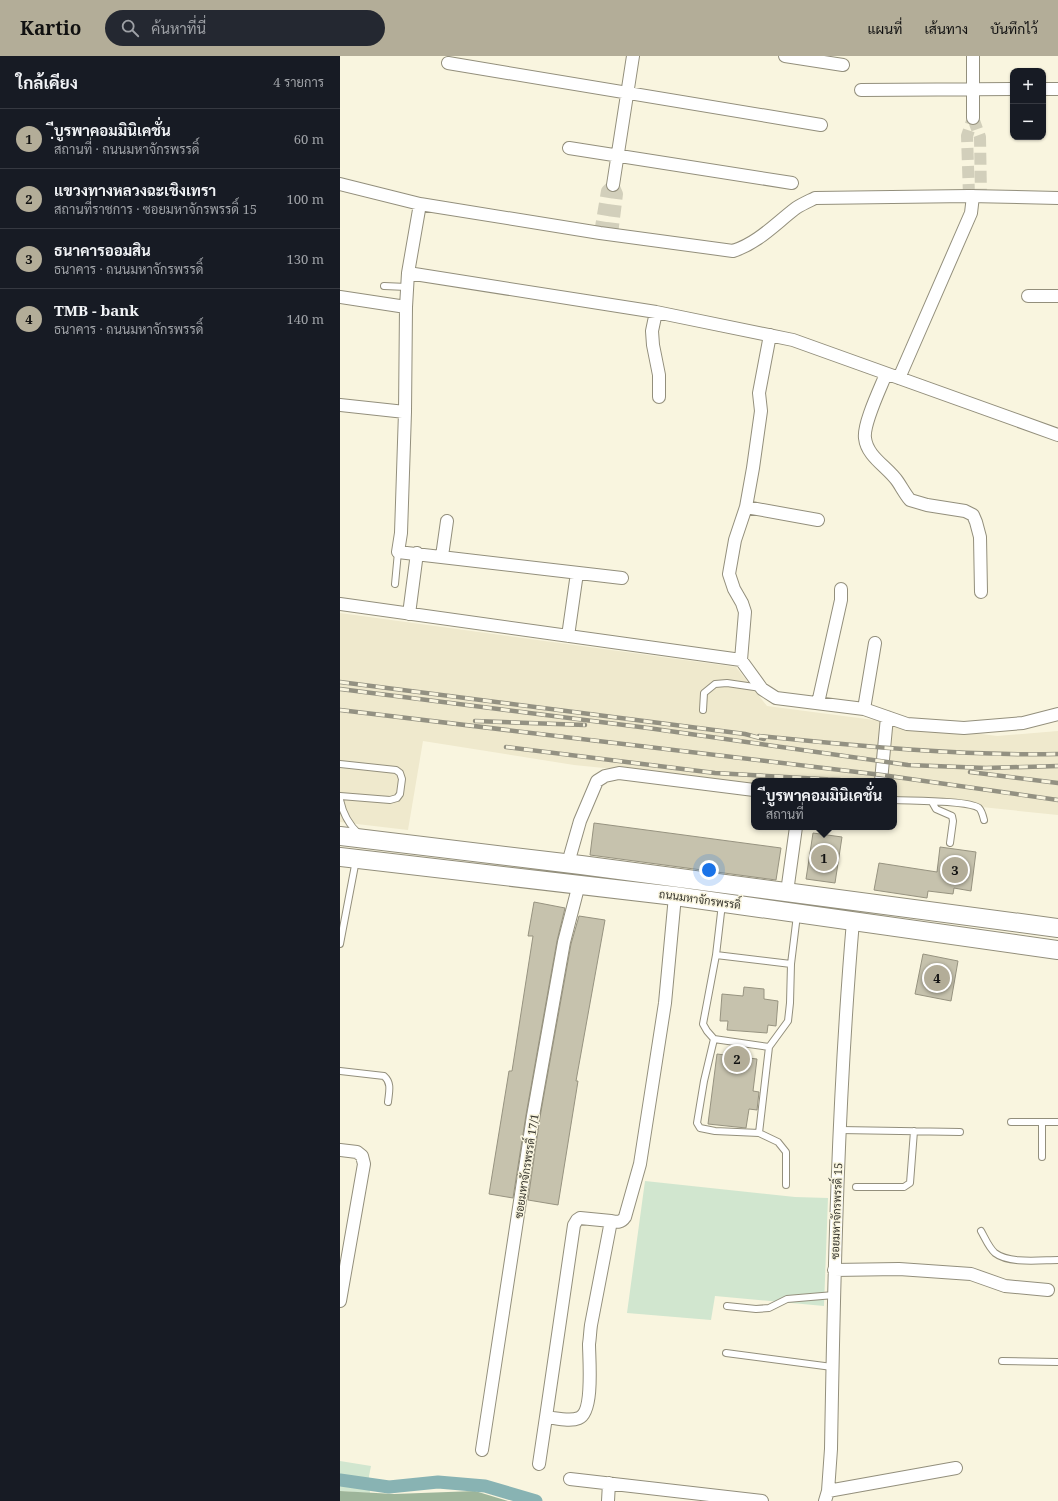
<!DOCTYPE html>
<html lang="th">
<head>
<meta charset="utf-8">
<style>
  :root { --surface:#171b24; --page:#242831; --text:#f1f3f6; --muted:#9ea1a6; --line:#363941; --accent:#b3ad98 }
  body { margin:0; font-family:"Noto Serif",Sarabun,serif; background:var(--page); color:var(--text) }
  .controls { position:absolute; right:12px; top:12px; display:grid; overflow:hidden; border-radius:8px; box-shadow:0 1px 3px #0004 }
  .controls button { width:36px; height:36px; display:grid; place-items:center; padding:0; border:0; border-bottom:1px solid var(--line); background:var(--surface); color:var(--text); font:20px sans-serif }
  .you { position:absolute; left:369px; top:814px; width:14px; height:14px; margin:-10px; border:3px solid #fff; border-radius:50%; background:#1a73e8; box-shadow:0 0 0 6px #1a73e833 }
  .badge { display:grid; place-items:center; width:26px; height:26px; border-radius:50%; background:var(--accent); color:#111; font-size:13px; font-weight:700 }
  .pin { position:absolute; translate:-50% -50%; border:2px solid #fff; box-shadow:0 1px 4px #0006 }
  .popup { position:absolute; left:411px; top:722px; width:146px; height:52px; box-sizing:border-box; display:grid; place-content:center; border-radius:8px; background:var(--surface); filter:drop-shadow(0 1px 3px #0005); font-size:13px; white-space:nowrap; color:var(--muted) }
  .popup b { font-size:15px; color:var(--text) }
  .popup::after { content:''; position:absolute; left:50%; top:100%; margin-left:-8px; border:8px solid transparent; border-top-color:var(--surface) }
  .list { margin:0; padding:0; list-style:none }
  h2 { display:flex; justify-content:space-between; align-items:center; height:52px; margin:0; padding:0 16px; font-size:17px }
  h2 small { font-size:13px; font-weight:400; color:var(--muted) }
  .list li { display:grid; grid-template-columns:26px 1fr auto; gap:12px; align-items:center; box-sizing:border-box; height:60px; padding:0 16px; border-top:1px solid var(--line) }
  .list b { display:block; font-size:15px; white-space:nowrap }
  .list p { margin:0; font-size:13px; white-space:nowrap; color:var(--muted) }
  .list em { font-size:13px; font-style:normal; color:var(--muted) }
  .icon { flex:none; width:22px; height:22px; fill:none; stroke:currentColor; stroke-width:2; stroke-linecap:round; stroke-linejoin:round }
  .map { position:relative; flex:none; width:718px; height:1445px; overflow:hidden }
  header { display:flex; align-items:center; gap:24px; box-sizing:border-box; height:56px; padding:0 20px; background:var(--accent); color:#111 }
  header strong { font-size:19px }
  nav { display:flex; gap:22px; margin-inline-start:auto; font-size:14px }
  .search { width:280px; height:36px; background:var(--page); display:flex; align-items:center; gap:10px; box-sizing:border-box; padding:0 14px; border-radius:22px; color:var(--muted); font-size:15px }
  main { display:flex }
  aside { flex:1; background:var(--surface) }
  .map>svg:first-child { display:block }
  .built { fill:#efe9cd }
  .green { fill:#d1e6cf }
  .forest { fill:#9db59a }
  .lines { fill:none; stroke-linecap:round; stroke-linejoin:round }
  .canal { stroke:#88b3b3; stroke-width:13 }
  .building { fill:#c6c2ad; stroke:#979380 }
  .street-tunnel { stroke:#d2cfbb; stroke-width:12; stroke-dasharray:12 6; stroke-linecap:butt }
  .lane-casing { stroke:#938f7c; stroke-width:8 }
  .street-casing { stroke:#938f7c; stroke-width:14 }
  .primary-casing { stroke:#938f7c; stroke-width:20 }
  .lane { stroke:#fff; stroke-width:6 }
  .street { stroke:#fff; stroke-width:12 }
  .primary { stroke:#fff; stroke-width:18 }
  .rail-casing { stroke:#939182; stroke-width:4.5 }
  .rail { stroke:#f9f5df; stroke-width:3; stroke-dasharray:9; stroke-linecap:butt }
  .labels { text-anchor:middle; dominant-baseline:central; stroke-width:3; stroke-linejoin:round; paint-order:stroke }
  .street-label { font-size:11px; fill:#36352d; stroke:#f9f5df }
</style>
</head>
<body>
<header>
<strong>Kartio</strong>
<div class="search"><svg class="icon" aria-label="search" viewBox="0 0 24 24"><circle cx="10" cy="10" r="6"/><path d="M15 15l6 6"/></svg>ค้นหาที่นี่</div>
<nav><a>แผนที่</a><a>เส้นทาง</a><a>บันทึกไว้</a></nav>
</header>
<main>
<aside>
<h2>ใกล้เคียง<small>4 รายการ</small></h2>
<ul class="list">
<li><span class="badge">1</span><div><b>ฺีบูรพาคอมมินิเคชั่น</b><p>สถานที่ · ถนนมหาจักรพรรดิ์</p></div><em>60 m</em></li>
<li><span class="badge">2</span><div><b>แขวงทางหลวงฉะเชิงเทรา</b><p>สถานที่ราชการ · ซอยมหาจักรพรรดิ์ 15</p></div><em>100 m</em></li>
<li><span class="badge">3</span><div><b>ธนาคารออมสิน</b><p>ธนาคาร · ถนนมหาจักรพรรดิ์</p></div><em>130 m</em></li>
<li><span class="badge">4</span><div><b>TMB - bank</b><p>ธนาคาร · ถนนมหาจักรพรรดิ์</p></div><em>140 m</em></li>
</ul>
</aside>
<div class="map">
<svg width="718" height="1445" viewBox="0 0 718 1445">
  <rect width="100%" height="100%" fill="#f9f5df"/>
  <path class="built" d="M0 557 396 611 427 650 657 680 718 675V759L554 742V725H414V727L234 709 83 685 68 774 0 766Z"/>
  <path class="green" d="M305 1125 455 1141 488 1142 484 1250 375 1240 371 1264 287 1257Z
    M0 1405 31 1410 29 1420 30 1437 0 1435Z"/>
  <path class="forest" d="M0 1435 54 1438 135 1435 168 1445H0Z"/>
  <g class="lines">
    <path class="canal" d="M0 1424 49 1431 98 1426 145 1430 196 1445"/>
  </g>
  <path class="building" d="M254 767 441 792 436 824 250 799Z
    M473 777 502 781 495 827 466 823Z
    M600 791 636 796 631 835 614 832 613 838 588 835 587 842 534 834 539 807 597 816Z
    M194 846 225 852 217 885 186 1059 173 1142 149 1138 169 1015H172L193 880H188Z
    M239 860 265 864 236 1025H238L218 1149 188 1144 200 1061 231 888Z
    M583 898 618 905 611 945 575 938Z
    M404 931 424 933V943L438 945 436 970 428 969 427 977 387 974 388 965H380L382 938 403 940Z
    M377 998 417 1003 413 1035 419 1036 417 1054 409 1053 406 1072 368 1068Z"/>
  <g class="lines">
    <path class="street-tunnel" d="M633 62 640 81 641 140
      M629 140 627 80 633 62
      M260 177 267 135 273 129 277 138 272 178"/>
    <g class="lane-casing">
      <path id="lane" d="M44 230 67 231
        M55 528 58 496
        M363 654 364 637 375 628 387 627 421 632
        M0 708 56 714 60 717 62 723 60 738 57 742 50 744 0 740
        M0 744C3 758 8 768 19 778
        M554 744C570 745 628 744 639 752 642 755 643 760 644 764
        M592 746 596 753 612 760 613 765 610 787
        M382 848 376 899 363 968 367 975 374 983 429 991 419 1077
        M0 888 16 804
        M376 899 451 908
        M374 983 364 1025 357 1067 360 1072 375 1075 419 1077 438 1086 446 1096V1129
        M429 991 448 965 450 947 451 908 457 859
        M0 1015 44 1020C52 1027 49 1036 48 1046
        M671 1066H718
        M702 1066V1101
        M500 1074 620 1076
        M516 1131H564L570 1127 574 1075
        M641 1175C645 1182 649 1192 655 1197 669 1208 701 1204 718 1204
        M387 1250 416 1253 429 1252 447 1243 494 1239
        M386 1297 492 1311
        M662 1305 718 1306"/>
    </g>
    <g class="street-casing">
      <path id="street" d="M445 0 503 9
        M633 0V62
        M108 7 481 69
        M703 33H718
        M521 34 673 33
        M229 92 452 127
        M0 128 80 148 260 177 393 195C418 187 435 168 456 152 462 148 469 145 475 142L629 140 718 142
        M273 129 293 0
        M80 148 68 217 66 251 65 356 61 477 58 496 282 522
        M68 217 316 256 453 284 718 379
        M688 240H718
        M0 241 66 251
        M316 256 312 275 313 289 319 319V341
        M546 318C540 333 523 368 525 382 527 401 548 411 558 426 562 432 565 438 570 444L587 449 625 455 633 459 636 466 640 481 641 536
        M559 322 631 157 633 140
        M0 349 65 356
        M406 451 478 464
        M102 500 107 465
        M0 548 401 604 422 633 436 642 524 653 567 668 624 672 683 667 718 658
        M69 558 77 497
        M228 580 237 517
        M401 604 405 556 402 547 394 533 389 518 395 484 406 451 413 412 421 355 419 337 430 279
        M478 647 501 544V533
        M524 653 535 587
        M541 725 547 661
        M228 807 240 765 257 725 265 720 279 717 414 734
        M447 836 456 771
        M0 1094 17 1096 22 1100 24 1108 0 1245
        M494 1214 559 1213 631 1218 665 1230 708 1234
        M206 1361 234 1169 237 1164 240 1162 271 1165
        M142 1394 193 1060 224 886 239 828
        M199 1408 206 1361C216 1362 230 1366 239 1362 254 1356 249 1302 249 1288 250 1282 250 1276 251 1269L271 1165C277 1166 281 1167 285 1161L300 1108 325 947 335 840
        M230 1423 422 1445
        M488 1435 616 1412
        M268 1445 269 1427
        M485 1445 488 1435 491 1393C494 1217 498 1041 513 865"/>
    </g>
    <g class="primary-casing">
      <path id="primary" d="M0 780 241 809 718 872
        M0 801 335 840 718 894"/>
    </g>
    <use href="#lane" class="lane"/>
    <use href="#street" class="street"/>
    <use href="#primary" class="primary"/>
    <g class="rail-casing">
      <path id="rail" d="M0 626 405 678 424 683
        M0 633 308 672 568 709 646 712 718 710
        M0 654 542 719 718 744
        M135 665 245 669
        M419 680C519 690 618 700 718 698
        M166 691 375 717 500 724
        M630 716 718 727"/>
    </g>
    <use href="#rail" class="rail"/>
  </g>
  <g class="labels">
    <g class="street-label">
      <text transform="translate(360 843) rotate(8)">ถนนมหาจักรพรรดิ์</text>
      <text transform="translate(186 1110) rotate(-81)">ซอยมหาจักรพรรดิ์ 17/1</text>
      <text transform="translate(496 1155) rotate(-88)">ซอยมหาจักรพรรดิ์ 15</text>
    </g>
  </g>
</svg>
<div class="controls">
<button>+</button>
<button>−</button>
</div>
<div class="you"></div>
<div class="pin badge" style="left:484px;top:802px">1</div>
<div class="popup"><b>ฺีบูรพาคอมมินิเคชั่น</b>สถานที่</div>
<div class="pin badge" style="left:397px;top:1003px">2</div>
<div class="pin badge" style="left:615px;top:814px">3</div>
<div class="pin badge" style="left:597px;top:922px">4</div>
</div>
</main>
</body>
</html>
